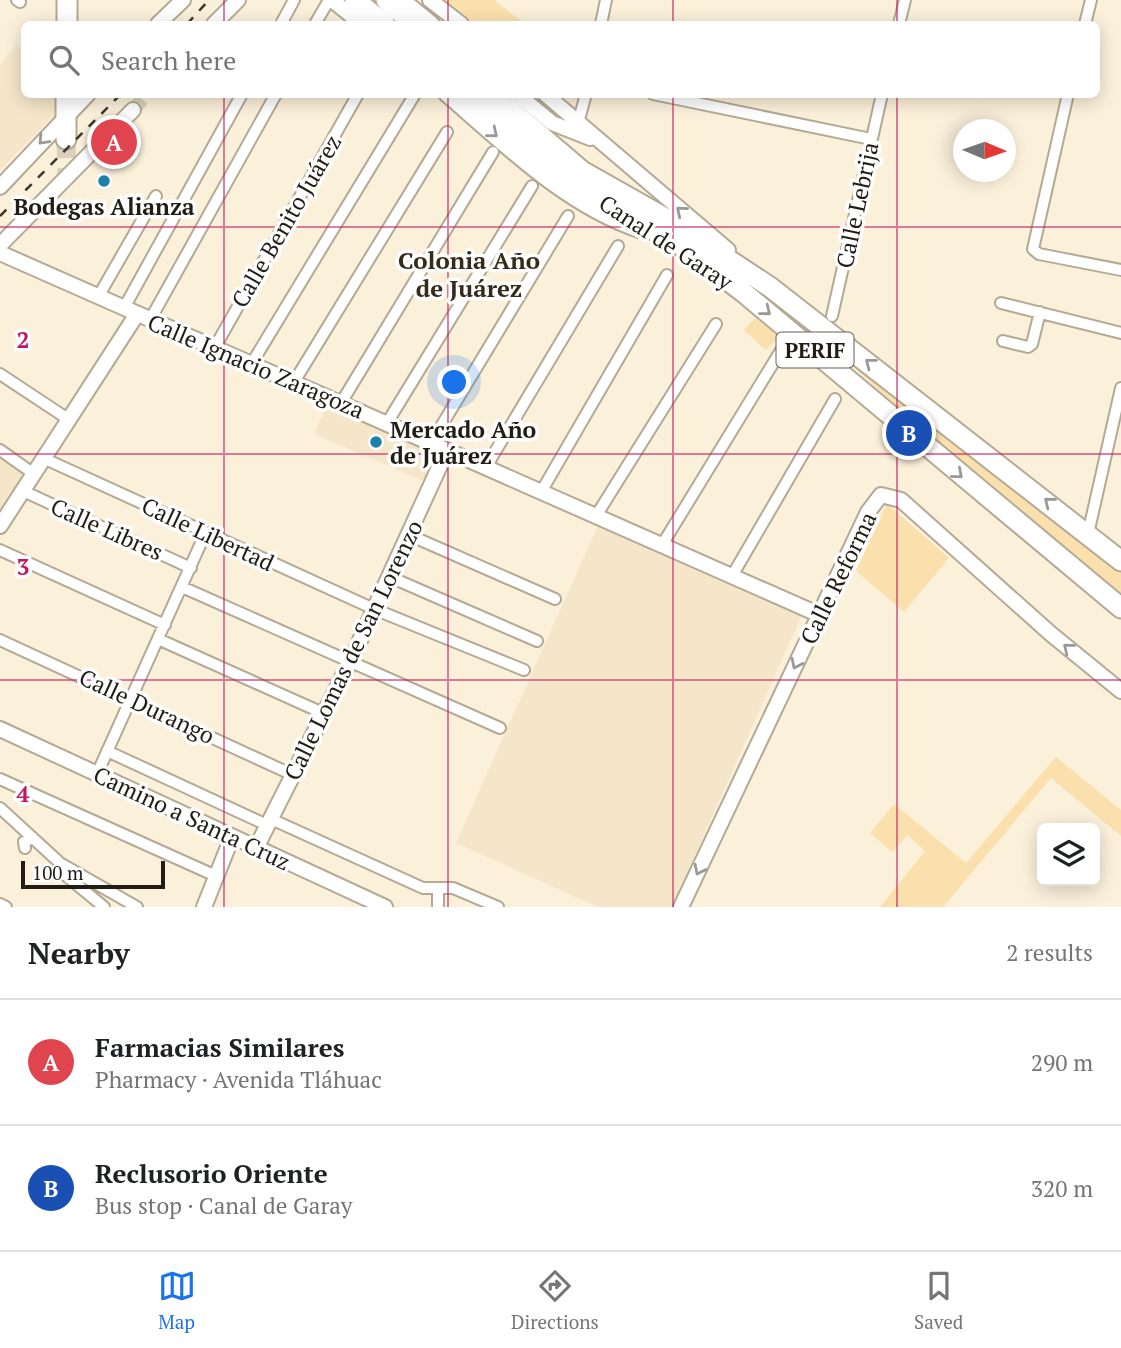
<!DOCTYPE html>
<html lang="en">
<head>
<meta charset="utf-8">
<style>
  :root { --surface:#fff; --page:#f2f2f2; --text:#202124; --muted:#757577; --line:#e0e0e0; --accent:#1a73e8 }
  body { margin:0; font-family:"PT Serif",serif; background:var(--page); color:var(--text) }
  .controls { position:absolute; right:21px; bottom:21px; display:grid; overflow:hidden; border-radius:10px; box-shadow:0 4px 18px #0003 }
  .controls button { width:63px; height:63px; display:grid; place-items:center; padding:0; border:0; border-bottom:2px solid var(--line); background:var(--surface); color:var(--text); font:35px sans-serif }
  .compass { position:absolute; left:953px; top:119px; width:63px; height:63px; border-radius:50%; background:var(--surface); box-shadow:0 4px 18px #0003; rotate:92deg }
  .scale { position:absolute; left:21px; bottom:18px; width:144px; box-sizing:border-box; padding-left:7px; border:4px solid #211d15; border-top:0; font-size:19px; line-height:24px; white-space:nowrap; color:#211d15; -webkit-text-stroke:5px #fefefe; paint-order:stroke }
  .you { position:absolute; left:455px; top:383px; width:24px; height:24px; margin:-18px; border:5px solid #fff; border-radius:50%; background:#1a73e8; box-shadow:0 0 0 10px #1a73e833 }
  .badge { display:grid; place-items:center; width:46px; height:46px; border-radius:50%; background:var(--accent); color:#fff; font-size:23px; font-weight:700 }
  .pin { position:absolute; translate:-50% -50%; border:4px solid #fff; box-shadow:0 2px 7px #0006 }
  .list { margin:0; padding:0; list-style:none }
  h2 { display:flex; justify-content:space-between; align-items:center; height:91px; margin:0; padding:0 28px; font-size:30px }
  h2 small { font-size:23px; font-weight:400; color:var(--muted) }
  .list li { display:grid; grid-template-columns:46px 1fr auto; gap:21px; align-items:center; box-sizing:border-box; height:126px; padding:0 28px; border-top:2px solid var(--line) }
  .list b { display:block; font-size:26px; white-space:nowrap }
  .list p { margin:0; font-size:23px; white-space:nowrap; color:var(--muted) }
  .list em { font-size:23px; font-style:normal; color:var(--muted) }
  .icon { flex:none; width:38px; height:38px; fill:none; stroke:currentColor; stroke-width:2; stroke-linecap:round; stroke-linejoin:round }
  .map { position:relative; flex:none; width:1121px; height:907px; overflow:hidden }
  .search { position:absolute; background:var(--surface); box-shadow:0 4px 18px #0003; left:21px; right:21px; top:21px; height:77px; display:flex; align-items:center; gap:18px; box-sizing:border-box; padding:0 24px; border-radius:10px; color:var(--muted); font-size:26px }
  .sheet { height:343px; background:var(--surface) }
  nav { display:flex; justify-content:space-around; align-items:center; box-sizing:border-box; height:98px; border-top:2px solid var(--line); background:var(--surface); font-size:19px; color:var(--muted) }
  nav a { display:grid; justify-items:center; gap:4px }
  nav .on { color:var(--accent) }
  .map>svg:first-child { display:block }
  .built { fill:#f5e6c9 }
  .green { fill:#fae0ac }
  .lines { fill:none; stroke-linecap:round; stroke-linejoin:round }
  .secondary-tunnel { stroke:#dad0bc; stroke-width:14; stroke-dasharray:14 7; stroke-linecap:butt }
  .highway-tunnel { stroke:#dad0bc; stroke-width:19; stroke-dasharray:19 10; stroke-linecap:butt }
  .street-casing { stroke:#b4a994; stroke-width:14 }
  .secondary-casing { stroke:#b4a994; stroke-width:18 }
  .highway-casing { stroke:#b4a994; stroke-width:23 }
  .street { stroke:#fff; stroke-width:10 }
  .secondary { stroke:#fff; stroke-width:14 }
  .highway { stroke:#fff; stroke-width:19 }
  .rail { stroke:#3c372d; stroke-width:2.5; stroke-dasharray:9 9; stroke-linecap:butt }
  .oneway { stroke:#9b9996 }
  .grid { fill:none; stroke:#c2185b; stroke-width:2; stroke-opacity:0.55 }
  .poi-dot { fill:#1f7fab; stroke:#fefefe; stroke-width:2.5 }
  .labels { text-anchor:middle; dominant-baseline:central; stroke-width:7; stroke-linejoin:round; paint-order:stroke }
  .shield { fill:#fefefe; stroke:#63605b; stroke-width:2 }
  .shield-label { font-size:21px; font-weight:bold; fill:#211d15 }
  .street-label { font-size:23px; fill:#211d15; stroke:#fefefe }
  .poi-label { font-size:23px; font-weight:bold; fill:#211d15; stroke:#fefefe }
  .neighbourhood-label { font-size:24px; font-weight:bold; fill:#342b19; stroke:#fefefe }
  .grid-label { font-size:23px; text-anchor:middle; font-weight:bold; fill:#c2185b; stroke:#fefefe; stroke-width:7; stroke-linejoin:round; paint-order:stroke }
</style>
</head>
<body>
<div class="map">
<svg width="1121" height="907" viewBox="0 0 1121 907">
  <rect width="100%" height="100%" fill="#fbf0da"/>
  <path class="built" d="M24 43V94L60 95V109L0 170V65L16 45 20 48Z
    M328 402 438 450 424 481 314 434Z
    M0 454 25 472 0 511Z
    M599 523 802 615 672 907H598L456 843Z"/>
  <path class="green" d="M445 0H494L525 24H475Z
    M758 315 780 336 766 350 744 330Z
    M808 326 898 392 1121 572V597L891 401Z
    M887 504 949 558 904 612 856 571Z
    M1056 757 1121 810V836L1051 778 943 907H880L925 851 907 835 892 852 870 833 894 804 966 863Z"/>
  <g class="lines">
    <path class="secondary-tunnel" d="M133 110 147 94"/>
    <path class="highway-tunnel" d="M66 139 67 178"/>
    <g class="street-casing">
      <path id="street" d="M17 0 20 2
        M281 24 294 0
        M315 24 329 0
        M601 24 606 0
        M899 24 905 0
        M1085 24 1091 0
        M653 94 871 139
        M1068 94 1033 249 1039 254 1121 270
        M577 127 586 94
        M98 297 156 196
        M1001 303 1121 333
        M124 308 242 94
        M832 316 882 94
        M150 320 276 94
        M1003 341 1028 347 1032 344 1040 312
        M215 347 358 94
        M252 363 415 94
        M0 374 68 419
        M294 382 447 132
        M341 403 493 152
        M387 423 532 186
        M431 443 568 216
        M0 450 34 474
        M43 458 374 609 524 670
        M486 467 618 246
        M23 491 191 568
        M541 492 667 275
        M596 516 716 324
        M1088 534 1121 388
        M409 535 555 599
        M662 545 780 352 796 334
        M0 550 165 625
        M732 576 835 399
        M390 577 537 641
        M182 587 500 728
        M158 639 325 714
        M0 640 293 775
        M107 751 267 825
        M97 774 205 534
        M0 779 216 876
        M0 808 60 863 137 907
        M271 819 423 888H453L498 907
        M25 848 24 842 33 838
        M60 863 58 869 104 907
        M438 889V907
        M0 904 6 907"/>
    </g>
    <g class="secondary-casing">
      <path id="secondary" d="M332 0 362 24
        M403 0 432 24
        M430 0 461 24
        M158 24 183 0
        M214 24 238 0
        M446 94C504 144 565 205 639 230
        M517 94 552 123 590 138
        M545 94 728 250
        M0 187 88 94
        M0 245 133 110
        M0 253 820 615
        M0 526 137 314
        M0 729 385 907
        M256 848 351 660 447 450
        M204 907 232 837
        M681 907 868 512 881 495 901 500 1051 634 1121 691"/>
    </g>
    <g class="highway-casing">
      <path id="highway" d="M355 0 385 24
        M386 0 414 24
        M67 24V0
        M66 94V139
        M468 94 581 188 685 248 743 292 1121 608
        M492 94 582 171 667 219 770 287 1121 561"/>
    </g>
    <use href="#street" class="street"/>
    <use href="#secondary" class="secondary"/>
    <use href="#highway" class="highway"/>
    <path class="rail" d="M187 24 209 0
      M0 216 121 94"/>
  </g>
  <defs><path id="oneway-chevron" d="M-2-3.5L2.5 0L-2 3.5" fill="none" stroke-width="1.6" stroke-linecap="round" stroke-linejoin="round" transform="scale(1.75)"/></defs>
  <g class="oneway">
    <use href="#oneway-chevron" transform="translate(493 133) rotate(39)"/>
    <use href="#oneway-chevron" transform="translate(43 140) rotate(133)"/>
    <use href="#oneway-chevron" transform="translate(681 211) rotate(-140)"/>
    <use href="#oneway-chevron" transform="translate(766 311) rotate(39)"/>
    <use href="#oneway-chevron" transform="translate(870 363) rotate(-142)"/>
    <use href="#oneway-chevron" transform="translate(958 474) rotate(41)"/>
    <use href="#oneway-chevron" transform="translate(1049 502) rotate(-141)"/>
    <use href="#oneway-chevron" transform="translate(1068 648) rotate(-141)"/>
    <use href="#oneway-chevron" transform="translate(796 664) rotate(116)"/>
    <use href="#oneway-chevron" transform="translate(699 870) rotate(116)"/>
  </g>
  <path class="grid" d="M224 0V24M448 0V24M673 0V24M897 0V24M224 94V907M448 94V907M673 94V907M897 94V907M0 227H1121M0 454H1121M0 680H1121"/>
  <g class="poi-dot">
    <circle cx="104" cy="181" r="7"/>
    <circle cx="376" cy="442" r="7"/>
  </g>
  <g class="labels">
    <rect class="shield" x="776.5" y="332.5" width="77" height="35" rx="5"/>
    <g class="shield-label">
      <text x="815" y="350">PERIF</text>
    </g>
    <g class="street-label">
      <text transform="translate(857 205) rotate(-78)">Calle Lebrija</text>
      <text transform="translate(286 221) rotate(-60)">Calle Benito Juárez</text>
      <text transform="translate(666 242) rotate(33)">Canal de Garay</text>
      <text transform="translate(256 366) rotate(23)">Calle Ignacio Zaragoza</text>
      <text transform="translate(107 529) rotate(24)">Calle Libres</text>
      <text transform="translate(208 534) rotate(25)">Calle Libertad</text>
      <text transform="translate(838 578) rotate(-64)">Calle Reforma</text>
      <text transform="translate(353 650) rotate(-64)">Calle Lomas de San Lorenzo</text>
      <text transform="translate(147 706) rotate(25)">Calle Durango</text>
      <text transform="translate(192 818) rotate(25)">Camino a Santa Cruz</text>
    </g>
    <g class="poi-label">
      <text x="104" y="206">Bodegas Alianza</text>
      <text x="390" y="429" text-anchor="start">Mercado Año<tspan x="390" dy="26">de Juárez</tspan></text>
    </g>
    <g class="neighbourhood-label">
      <text x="469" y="260">Colonia Año<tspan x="469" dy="28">de Juárez</tspan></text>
    </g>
  </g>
  <g class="grid-label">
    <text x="23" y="348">2</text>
    <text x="23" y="575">3</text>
    <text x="23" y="802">4</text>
  </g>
</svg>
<div class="controls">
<button><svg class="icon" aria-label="layers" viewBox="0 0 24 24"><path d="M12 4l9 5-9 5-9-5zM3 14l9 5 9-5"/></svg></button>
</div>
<svg class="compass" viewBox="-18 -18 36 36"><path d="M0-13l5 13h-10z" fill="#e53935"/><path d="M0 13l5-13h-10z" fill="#757577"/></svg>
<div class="scale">100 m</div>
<div class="you"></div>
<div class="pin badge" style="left:114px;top:142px;background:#e0444e">A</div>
<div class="pin badge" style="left:909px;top:433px;background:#1a4fb4">B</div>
<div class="search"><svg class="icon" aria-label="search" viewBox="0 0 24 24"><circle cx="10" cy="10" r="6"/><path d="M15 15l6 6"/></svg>Search here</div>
</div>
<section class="sheet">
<h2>Nearby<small>2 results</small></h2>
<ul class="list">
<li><span class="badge" style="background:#e0444e">A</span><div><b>Farmacias Similares</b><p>Pharmacy · Avenida Tláhuac</p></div><em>290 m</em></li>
<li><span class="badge" style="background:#1a4fb4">B</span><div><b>Reclusorio Oriente</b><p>Bus stop · Canal de Garay</p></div><em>320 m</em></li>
</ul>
</section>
<nav>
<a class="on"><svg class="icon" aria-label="map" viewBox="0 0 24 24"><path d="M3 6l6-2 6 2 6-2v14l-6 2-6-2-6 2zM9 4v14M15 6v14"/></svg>Map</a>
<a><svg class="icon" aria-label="directions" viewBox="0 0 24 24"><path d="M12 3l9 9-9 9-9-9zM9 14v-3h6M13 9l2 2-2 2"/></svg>Directions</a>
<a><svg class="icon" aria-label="saved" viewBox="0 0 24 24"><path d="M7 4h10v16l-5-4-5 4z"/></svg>Saved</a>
</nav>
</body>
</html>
